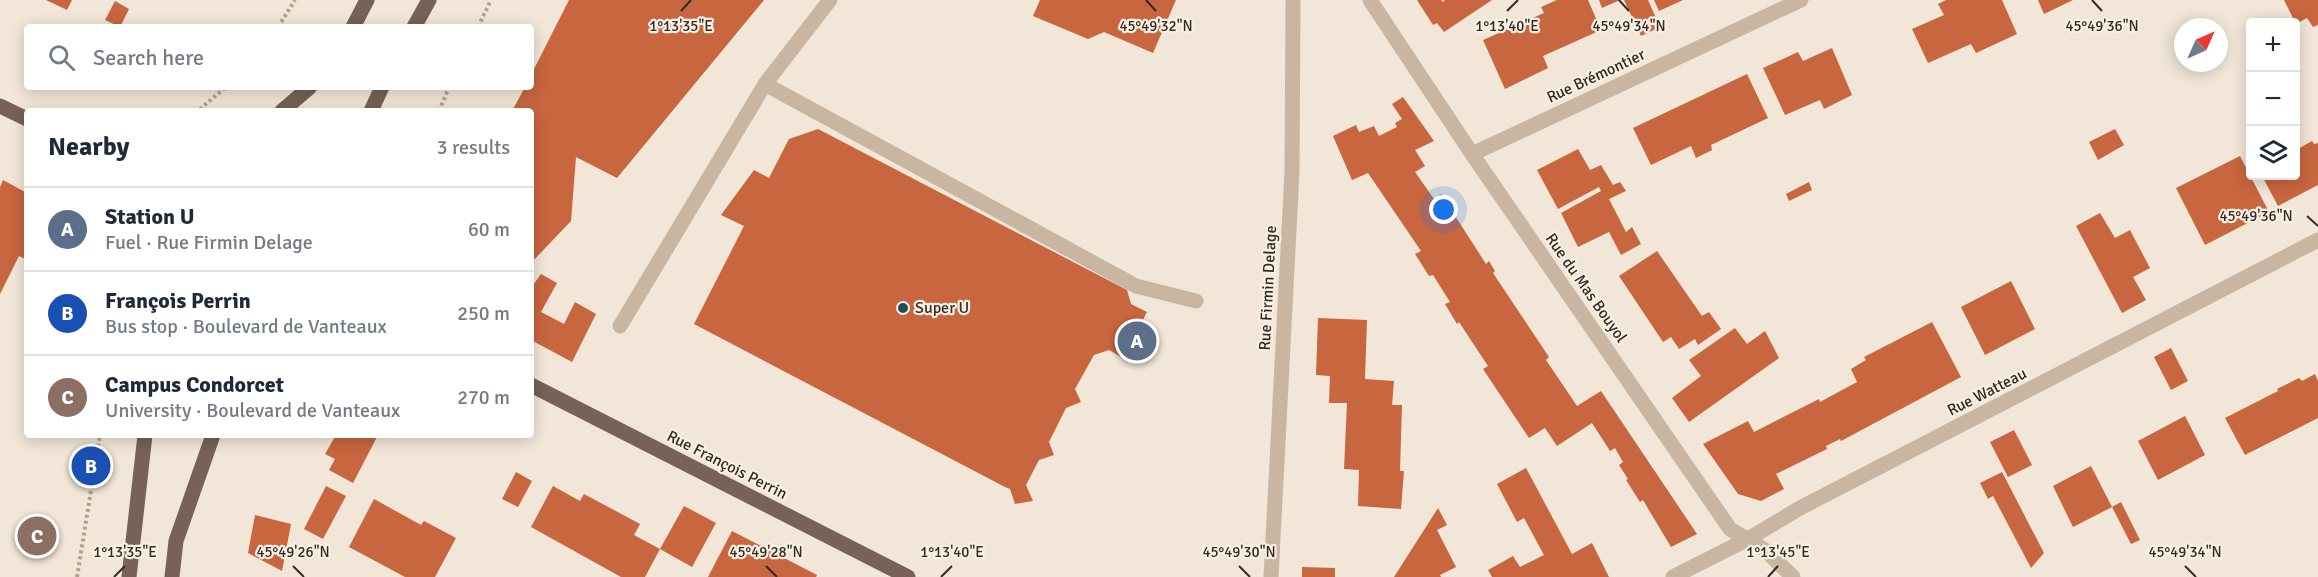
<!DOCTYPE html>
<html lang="en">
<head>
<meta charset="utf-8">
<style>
  :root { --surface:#fff; --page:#f2f2f3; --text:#1f2937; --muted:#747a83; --line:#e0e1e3; --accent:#1b4e55 }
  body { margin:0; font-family:Signika,sans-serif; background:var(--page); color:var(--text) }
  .controls { position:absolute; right:18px; top:18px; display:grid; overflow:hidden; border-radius:6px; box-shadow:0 3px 15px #0003 }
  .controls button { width:54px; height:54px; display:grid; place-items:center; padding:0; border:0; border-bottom:2px solid var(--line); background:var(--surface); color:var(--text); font:30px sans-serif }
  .compass { position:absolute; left:2174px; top:18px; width:54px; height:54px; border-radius:50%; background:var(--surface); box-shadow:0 3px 15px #0003; rotate:45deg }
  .you { position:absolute; left:1444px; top:210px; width:21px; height:21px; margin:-15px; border:4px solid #fff; border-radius:50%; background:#1a73e8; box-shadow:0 0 0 9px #1a73e833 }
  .badge { display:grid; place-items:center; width:39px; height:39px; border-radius:50%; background:var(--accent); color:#fff; font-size:20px; font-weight:700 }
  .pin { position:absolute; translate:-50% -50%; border:3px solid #fff; box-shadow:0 2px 6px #0006 }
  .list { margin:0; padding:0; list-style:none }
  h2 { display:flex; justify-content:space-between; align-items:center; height:78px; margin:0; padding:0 24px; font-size:26px }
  h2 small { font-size:20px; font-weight:400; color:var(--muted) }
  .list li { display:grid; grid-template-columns:39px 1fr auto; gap:18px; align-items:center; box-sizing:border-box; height:84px; padding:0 24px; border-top:2px solid var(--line) }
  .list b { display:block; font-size:22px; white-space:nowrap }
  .list p { margin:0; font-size:20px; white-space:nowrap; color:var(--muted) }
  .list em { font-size:20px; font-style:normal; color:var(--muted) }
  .icon { flex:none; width:33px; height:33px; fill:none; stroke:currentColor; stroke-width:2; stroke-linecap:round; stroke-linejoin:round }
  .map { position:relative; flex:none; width:2318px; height:577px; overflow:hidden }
  .search { position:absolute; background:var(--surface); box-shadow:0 3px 15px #0003; left:24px; top:24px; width:510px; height:66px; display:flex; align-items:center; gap:15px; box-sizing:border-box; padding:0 21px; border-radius:6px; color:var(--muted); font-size:22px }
  .panel { position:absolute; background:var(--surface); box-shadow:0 3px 15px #0003; left:24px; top:108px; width:510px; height:330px; border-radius:6px }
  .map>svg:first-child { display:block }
  .building { fill:#c7663f }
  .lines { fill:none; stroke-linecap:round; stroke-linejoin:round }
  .path { stroke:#b4a08d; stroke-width:4; stroke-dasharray:3 3; stroke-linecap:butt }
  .minor { stroke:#c8b6a3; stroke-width:15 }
  .major { stroke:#766256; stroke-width:15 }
  .ticks { fill:none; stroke:#332a25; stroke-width:2 }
  .poi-dot { fill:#1b4e55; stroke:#f9f0e3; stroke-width:2 }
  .labels { text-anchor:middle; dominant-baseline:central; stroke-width:4.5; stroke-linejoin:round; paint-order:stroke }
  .street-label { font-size:16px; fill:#332a25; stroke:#f9f0e3 }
  .poi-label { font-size:16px; fill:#332a25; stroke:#f9f0e3; text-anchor:start }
  .ticks-label { font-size:15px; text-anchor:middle; fill:#332a25; stroke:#f9f0e3; stroke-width:4.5; stroke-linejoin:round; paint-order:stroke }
</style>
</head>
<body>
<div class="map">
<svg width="2318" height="577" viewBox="0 0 2318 577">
  <rect width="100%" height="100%" fill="#f1e6d7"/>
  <path class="building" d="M46 0H72L67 10Z
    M569 0H764L617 178 576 157 571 221 531 263V111H512L525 87H531V75Z
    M1040 0H1176L1153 53 1104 32 1088 39 1033 16Z
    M1417 0H1441L1443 2 1445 0H1492L1444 32 1437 23 1433 25Z
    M1557 0H1588L1601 30 1543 56 1548 68 1505 89 1483 40 1544 13 1541 7Z
    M1599 0H1620L1602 8Z
    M1624 0H1648L1660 27 1641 36Z
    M1654 0H1683L1659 11Z
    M1946 0H2002L2017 34 1976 53 1971 44 1928 63 1912 29 1944 15 1938 4Z
    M2038 0H2073L2044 14Z
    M2284 0H2318V25L2313 27 2307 18 2296 24Z
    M115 1 129 9 120 27 105 20Z
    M1832 48 1852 95 1824 109 1820 100 1785 115 1763 68 1798 52 1803 61Z
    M1747 74 1768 118 1711 145 1712 150 1696 158 1691 146 1651 165 1633 128Z
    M1403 97 1434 141 1415 150 1425 166 1415 172 1434 199 1441 194 1486 264 1489 261 1495 271 1493 273 1549 357 1546 360 1577 406 1601 391 1697 534 1671 547 1643 500 1640 502 1626 480 1628 479 1619 465 1623 462 1615 448 1610 451 1592 423 1557 446 1545 428 1529 438 1483 369 1488 366 1459 322 1457 324 1445 304 1450 302 1433 275 1429 276 1415 254 1421 251 1368 173 1352 180 1333 136 1356 125 1359 132 1374 126 1379 136 1397 127 1395 123 1402 119 1392 104Z
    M818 129 1127 290 1131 304 1147 312 1123 358 1109 350 1094 355 1075 389 1081 402 1066 408 1049 442 1054 455 1039 460 1026 485 1033 501 1015 504 1010 489 1005 487 694 324 744 226 721 215 754 170 769 178 789 139Z
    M2115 129 2124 145 2098 160 2089 142Z
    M2312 141 2314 144 2318 143V185L2278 206 2262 176H2296V150Z
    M1578 149 1590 170 1601 165 1613 185 1620 182 1626 191 1609 199 1626 232 1632 227 1641 244 1621 255 1609 232 1578 247 1561 213 1601 191 1599 187 1558 209 1537 170Z
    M2240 156 2269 212 2205 245 2176 188Z
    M3 180 27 193V260L19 256 0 294V187Z
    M1809 182 1812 190 1789 201 1786 194Z
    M2100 213 2115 238 2130 230 2150 268 2133 277 2146 300 2122 313 2076 226Z
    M1657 251 1702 316 1709 312 1721 329 1698 345 1695 339 1679 349 1671 337 1663 342 1619 276Z
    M541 274 557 283 541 312 564 324 575 302 596 314 572 362 531 340V288Z
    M2011 281 2035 329 1985 355 1961 307Z
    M1318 318 1367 320 1365 379 1394 381 1392 405H1402L1400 471H1404L1401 509 1358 506 1359 470 1344 469 1347 403H1329L1330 376 1316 375Z
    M1932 322 1961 377 1841 441 1840 439 1826 446 1827 449 1776 474 1784 489 1761 501 1738 494 1703 444 1748 421 1754 432 1819 399 1820 402 1857 382 1851 369 1866 360 1864 357Z
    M1735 328 1747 344 1765 331 1779 358 1689 422 1672 398 1701 376 1689 360Z
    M2171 348 2188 381 2171 390 2154 357Z
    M2315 374 2318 381V418L2245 455 2225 418 2278 391 2277 389 2299 378 2302 381Z
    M2185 416 2205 455 2158 480 2138 441Z
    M2014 430 2032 465 2008 477 1990 442Z
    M336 435H378L353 483 329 470 335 459 325 454Z
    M2091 466 2112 507 2121 502 2140 540 2131 544 2112 507 2073 527 2053 486Z
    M1526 468 1572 554 1592 543 1609 577H1492L1488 570 1513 556 1520 567 1544 555 1524 518 1517 522 1497 484Z
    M516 472 532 481 518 507 502 499Z
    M2002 472 2044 553 2031 568 1993 496 1988 499 1980 483Z
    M326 486 346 496 323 539 304 529Z
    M553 486 580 501 584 494 640 524 634 535 660 549 645 577H621L531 527Z
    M374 499 421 525 424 521 456 538 435 577H405L349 547Z
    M684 506 716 523 692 567 660 549Z
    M1438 508 1447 525 1437 530 1456 567 1440 575 1441 577H1394Z
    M255 515 291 524 282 571 248 553Z
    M732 531 817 575 816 577H708Z
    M1302 567 1335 568V577H1302Z"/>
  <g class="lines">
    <path class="path" d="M278 27 295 0
      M478 27 491 0
      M133 111H134
      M194 111 200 109 226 87
      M439 111 449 87
      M77 577 100 435"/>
    <path class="minor" d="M1370 0 1472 154 1730 529 1765 550 1793 577
      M765 84 1136 286 1196 301
      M1472 154 1801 0
      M620 326 765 84 830 0
      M1271 577 1292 172 1293 0
      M1673 577 1748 539 1800 508 2318 240"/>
    <path class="major" d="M353 27 367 0
      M414 27 429 0
      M0 106 27 119
      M282 111 310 87
      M371 111 382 87
      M531 385 908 577
      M129 577 145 435
      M172 577 176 541 213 435"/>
  </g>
  <path class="ticks" d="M1146 0 1156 11M1619 0 1629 11M2092 0 2102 11M681 11 691 0M1507 11 1518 0M2307 216 2318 226M293 566 304 577M766 566 777 577M1239 566 1250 577M2185 566 2196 577M114 577 125 566M941 577 952 566M1768 577 1778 566"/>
  <circle class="poi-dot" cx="903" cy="308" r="6"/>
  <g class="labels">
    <g class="street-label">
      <text transform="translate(1596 76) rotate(-25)">Rue Brémontier</text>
      <text transform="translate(1268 288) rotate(-87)">Rue Firmin Delage</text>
      <text transform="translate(1586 288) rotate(55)">Rue du Mas Bouyol</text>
      <text transform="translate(1987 392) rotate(-27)">Rue Watteau</text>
      <text transform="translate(727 465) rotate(27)">Rue François Perrin</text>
    </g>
    <g class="poi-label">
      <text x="915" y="308">Super U</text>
    </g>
  </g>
  <g class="ticks-label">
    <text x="681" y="31">1°13'35"E</text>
    <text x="1156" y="31">45°49'32"N</text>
    <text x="1507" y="31">1°13'40"E</text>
    <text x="1629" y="31">45°49'34"N</text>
    <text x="2102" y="31">45°49'36"N</text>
    <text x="2256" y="221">45°49'36"N</text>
    <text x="125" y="557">1°13'35"E</text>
    <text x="293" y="557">45°49'26"N</text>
    <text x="766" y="557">45°49'28"N</text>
    <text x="952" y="557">1°13'40"E</text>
    <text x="1239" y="557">45°49'30"N</text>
    <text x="1778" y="557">1°13'45"E</text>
    <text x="2185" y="557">45°49'34"N</text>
  </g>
</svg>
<div class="controls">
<button>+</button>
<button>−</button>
<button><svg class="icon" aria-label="layers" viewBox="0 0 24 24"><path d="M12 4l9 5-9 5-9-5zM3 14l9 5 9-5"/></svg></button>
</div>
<svg class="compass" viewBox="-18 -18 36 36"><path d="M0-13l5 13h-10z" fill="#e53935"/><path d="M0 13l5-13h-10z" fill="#747a83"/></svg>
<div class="you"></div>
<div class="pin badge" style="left:1137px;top:341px;background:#5c6f8a">A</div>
<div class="pin badge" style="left:91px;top:466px;background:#1a4fb4">B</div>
<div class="pin badge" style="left:37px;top:536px;background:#8d6e63">C</div>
<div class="search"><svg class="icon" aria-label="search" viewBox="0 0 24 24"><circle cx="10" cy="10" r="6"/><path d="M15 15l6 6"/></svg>Search here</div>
<section class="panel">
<h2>Nearby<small>3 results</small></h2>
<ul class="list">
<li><span class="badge" style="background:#5c6f8a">A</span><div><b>Station U</b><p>Fuel · Rue Firmin Delage</p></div><em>60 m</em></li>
<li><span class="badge" style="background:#1a4fb4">B</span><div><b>François Perrin</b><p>Bus stop · Boulevard de Vanteaux</p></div><em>250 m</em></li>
<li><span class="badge" style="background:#8d6e63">C</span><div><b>Campus Condorcet</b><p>University · Boulevard de Vanteaux</p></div><em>270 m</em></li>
</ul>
</section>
</div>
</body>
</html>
